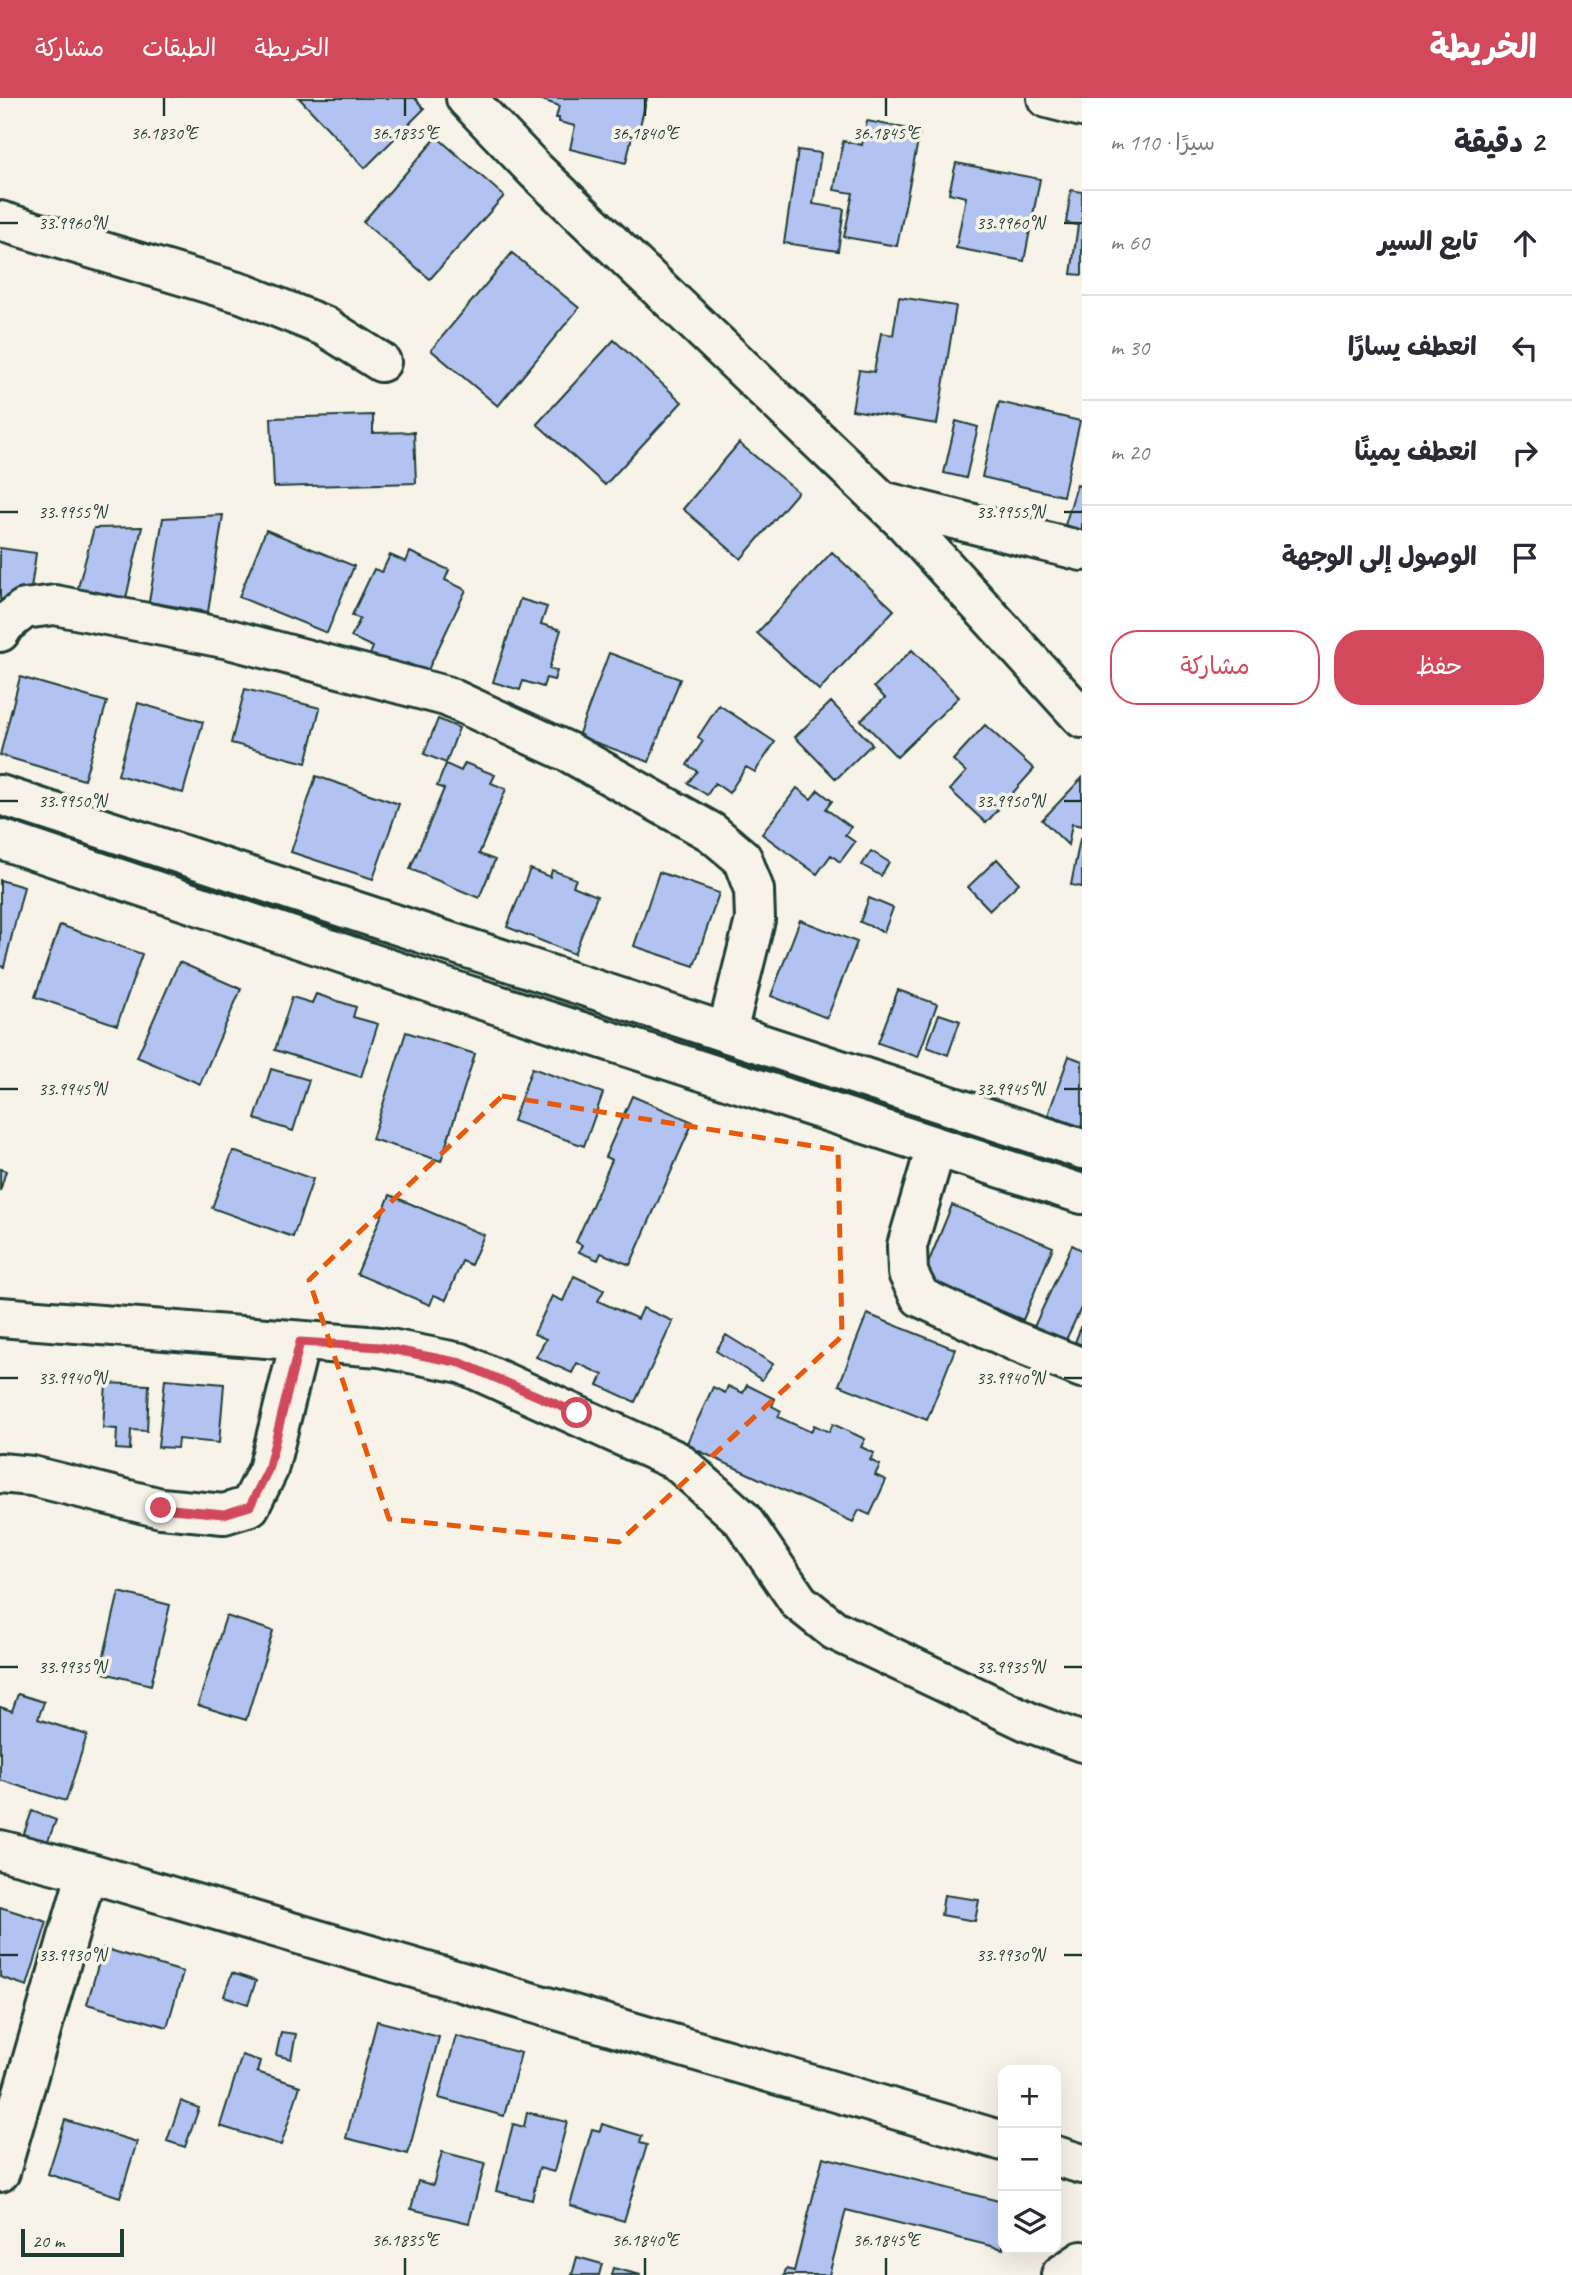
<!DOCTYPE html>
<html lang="ar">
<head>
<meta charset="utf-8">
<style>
  :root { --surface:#fff; --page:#f2f2f3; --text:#2b2b33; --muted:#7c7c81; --line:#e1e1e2; --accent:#d1495b }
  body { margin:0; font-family:Caveat,"Playpen Sans Arabic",sans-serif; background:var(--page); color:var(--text); direction:rtl }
  .controls { position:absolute; right:21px; bottom:21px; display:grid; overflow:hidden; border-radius:14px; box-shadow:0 7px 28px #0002 }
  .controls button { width:63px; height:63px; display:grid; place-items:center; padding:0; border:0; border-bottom:2px solid var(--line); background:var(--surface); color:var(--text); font:35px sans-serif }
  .scale { position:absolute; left:21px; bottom:18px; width:103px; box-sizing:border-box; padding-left:7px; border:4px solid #1f3d34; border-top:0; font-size:19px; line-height:24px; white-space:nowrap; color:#1f3d34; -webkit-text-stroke:5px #f7f3e8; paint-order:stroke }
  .stop { position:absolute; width:21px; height:21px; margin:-16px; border:5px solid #d1495b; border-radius:50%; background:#fff }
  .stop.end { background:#d1495b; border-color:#fff; box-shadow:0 2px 7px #0008 }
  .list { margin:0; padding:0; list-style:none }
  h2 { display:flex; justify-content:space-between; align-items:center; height:91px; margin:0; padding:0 28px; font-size:30px }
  h2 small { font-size:23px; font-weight:400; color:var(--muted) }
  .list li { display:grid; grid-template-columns:46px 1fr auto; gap:21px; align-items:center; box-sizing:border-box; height:105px; padding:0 28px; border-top:2px solid var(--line) }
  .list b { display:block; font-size:26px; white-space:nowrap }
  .list em { font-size:23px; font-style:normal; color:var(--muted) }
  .actions { display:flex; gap:14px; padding:21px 28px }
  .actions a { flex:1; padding:16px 0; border:2px solid var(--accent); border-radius:28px; text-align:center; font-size:24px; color:var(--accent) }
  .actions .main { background:var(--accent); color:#fff }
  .icon { flex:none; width:38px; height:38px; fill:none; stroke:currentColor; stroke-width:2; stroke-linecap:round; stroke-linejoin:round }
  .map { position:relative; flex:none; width:1082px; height:2177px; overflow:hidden; direction:ltr }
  header { display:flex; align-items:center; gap:42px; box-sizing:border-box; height:98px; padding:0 35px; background:var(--accent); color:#fff }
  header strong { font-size:33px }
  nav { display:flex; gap:38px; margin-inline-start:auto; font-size:24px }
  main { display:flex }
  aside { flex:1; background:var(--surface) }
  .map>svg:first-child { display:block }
  .building { fill:#b2c3f2; stroke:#1f3d34; stroke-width:2 }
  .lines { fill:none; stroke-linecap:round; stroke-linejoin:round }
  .minor-casing { stroke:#1f3d34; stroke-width:44 }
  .minor { stroke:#f7f3e8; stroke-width:38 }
  .route { stroke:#d1495b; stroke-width:9 }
  .marked { fill:none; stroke:#e8590c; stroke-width:5; stroke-dasharray:14 9; stroke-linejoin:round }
  .ticks { fill:none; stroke:#1f3d34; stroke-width:2.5 }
  .ticks-label { font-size:18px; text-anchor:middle; fill:#1f3d34; stroke:#f7f3e8; stroke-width:7; stroke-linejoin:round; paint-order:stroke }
</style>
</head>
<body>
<header>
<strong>الخريطة</strong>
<nav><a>الخريطة</a><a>الطبقات</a><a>مشاركة</a></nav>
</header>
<main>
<aside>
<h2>2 دقيقة<small>سيرًا · 110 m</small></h2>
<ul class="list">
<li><svg class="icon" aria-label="ahead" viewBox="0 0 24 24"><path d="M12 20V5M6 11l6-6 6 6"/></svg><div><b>تابع السير</b></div><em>60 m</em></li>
<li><svg class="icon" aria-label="left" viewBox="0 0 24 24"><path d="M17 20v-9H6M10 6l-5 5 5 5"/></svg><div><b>انعطف يسارًا</b></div><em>30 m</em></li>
<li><svg class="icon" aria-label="right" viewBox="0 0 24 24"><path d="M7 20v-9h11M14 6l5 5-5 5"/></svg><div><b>انعطف يمينًا</b></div><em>20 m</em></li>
<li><svg class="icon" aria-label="arrive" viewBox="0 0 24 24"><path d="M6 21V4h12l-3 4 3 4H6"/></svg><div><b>الوصول إلى الوجهة</b></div></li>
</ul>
<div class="actions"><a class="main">حفظ</a><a>مشاركة</a></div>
</aside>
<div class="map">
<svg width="1082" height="2177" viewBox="0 0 1082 2177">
  <rect width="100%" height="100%" fill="#f7f3e8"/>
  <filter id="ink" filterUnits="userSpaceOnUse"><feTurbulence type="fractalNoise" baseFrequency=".0143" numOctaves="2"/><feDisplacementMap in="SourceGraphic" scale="14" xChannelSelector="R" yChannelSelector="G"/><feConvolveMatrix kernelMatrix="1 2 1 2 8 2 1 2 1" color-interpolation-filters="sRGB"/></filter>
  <g filter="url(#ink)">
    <path class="building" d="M299 0H415L424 11 365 70Z
      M537 0H647L637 39 632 38 626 65 570 51 575 28 559 24V20H556L559 8Z
      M867 23 920 33 897 148 844 139 853 95 834 92 843 43 862 47Z
      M437 39 504 98 430 181 363 124Z
      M798 52 821 55 813 106 844 111 838 153 784 145Z
      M956 65 1040 81 1024 163 956 150 966 99 949 95Z
      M1071 92 1082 94V177L1071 176 1078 127 1066 125Z
      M512 155 579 210 498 308 431 252Z
      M899 199 956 208 937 326 852 312 859 272 874 274 881 235 893 237Z
      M614 242 682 304 605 387 537 326Z
      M999 304 1080 323 1063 398 982 379Z
      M373 317V335L414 334 416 385 274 389 271 320Z
      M956 323 978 329 966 380 944 375Z
      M739 345 798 394 741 461 683 411Z
      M1077 387 1082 389V439L1063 434Z
      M223 417 208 514 149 504 163 420Z
      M142 429 124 509 76 497 94 430Z
      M266 432 354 468 327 535 239 499Z
      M0 450 36 455 29 505 0 501Z
      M410 454 449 472 445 482 466 492 427 574 407 565 402 574 369 559 373 549 351 539 360 521 352 517 374 471 382 474 390 457 406 464Z
      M832 454 894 512 819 592 757 535Z
      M520 501 547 509 541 526 561 532 549 571 557 573 554 582 546 580 543 589 523 583 520 592 493 584Z
      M912 552 959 599 897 659 861 622 885 600 874 589Z
      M609 555 680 581 649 664 578 638Z
      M20 579 107 604 84 682 0 657Z
      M245 591 320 610 306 665 231 645Z
      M831 604 872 646 836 681 795 639Z
      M138 605 203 624 183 695 118 677Z
      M719 607 775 644 755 674 746 669 729 695 715 685 707 697 688 685 697 673 687 667 703 643 698 639Z
      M438 621 459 630 446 665 424 656Z
      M985 627 1034 671 986 725 950 692 966 674 953 662Z
      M465 665 495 677 491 685 506 691 479 756 495 762 479 800 410 771 444 691 437 688 446 666 461 673Z
      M316 678 399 706 373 781 291 754Z
      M1082 680V728L1072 726 1068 747 1042 722Z
      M797 690 811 701 818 692 832 703 826 711 851 729 845 737 855 744 840 764 831 757 817 776 762 736Z
      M1080 741 1082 742V789L1071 787Z
      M871 753 889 764 881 778 862 767Z
      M997 761 1019 785 990 812 968 789Z
      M530 771 550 779 552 772 576 781 573 788 597 798 574 856 507 829Z
      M659 774 719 795 694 868 634 848Z
      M0 782 24 789 4 869 0 868Z
      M869 800 893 810 884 834 860 824Z
      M800 822 857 844 827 920 771 898Z
      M60 827 142 856 117 927 35 899Z
      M179 864 241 891 200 986 137 959Z
      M898 892 937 906 918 959 878 945Z
      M316 896 356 909 353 919 378 926 361 979 275 952 292 899 312 905Z
      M939 916 960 923 948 957 927 949Z
      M406 934 475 956 441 1063 372 1041Z
      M1069 958 1082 963V1029L1048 1017Z
      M532 970 603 995 584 1048 513 1023Z
      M271 971 309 982 293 1033 255 1021Z
      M632 998 693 1024 630 1167 601 1155 598 1162 579 1154 582 1147 576 1144 612 1062 605 1059Z
      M233 1053 313 1081 293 1139 212 1110Z
      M0 1071 6 1073 0 1093Z
      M390 1097 484 1137 471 1167 462 1163 446 1202 434 1197 430 1207 357 1176Z
      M952 1107 1053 1149 1023 1222 995 1210 991 1219 968 1210 972 1200 951 1192 947 1200 922 1180Z
      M1072 1147 1082 1152V1208L1063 1248 1032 1233Z
      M574 1178 604 1192 598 1203 638 1221 643 1210 673 1223 635 1304 598 1287 603 1277 577 1265 572 1275 536 1259 546 1241 534 1236 552 1198 563 1203Z
      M867 1216 955 1251 927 1322 839 1287Z
      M1082 1227V1247L1075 1244Z
      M726 1237 773 1266 762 1282 716 1253Z
      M165 1281 224 1286 219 1345 178 1341 177 1350 158 1349Z
      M106 1285 149 1287 147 1333 131 1332 130 1352 116 1351 117 1331 103 1330Z
      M747 1287 775 1301 772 1308 781 1313 778 1319 811 1334 814 1327 829 1334 833 1326 865 1341 861 1349 874 1355 870 1362 880 1367 875 1377 886 1382 870 1417 859 1412 853 1424 686 1347 713 1289 725 1295 728 1288 743 1295Z
      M119 1494 170 1507 151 1587 100 1574Z
      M226 1518 273 1533 246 1622 198 1607Z
      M18 1596 44 1604 38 1621 87 1637 66 1703 0 1682V1609L12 1613Z
      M32 1713 56 1722 46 1748 23 1738Z
      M944 1797 979 1802 975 1823 941 1817Z
      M0 1809 47 1824 27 1888 0 1879Z
      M103 1850 183 1874 167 1929 87 1906Z
      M232 1875 256 1883 248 1906 224 1898Z
      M377 1923 439 1939 408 2056 346 2040Z
      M281 1934 296 1936 291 1961 276 1957Z
      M456 1938 521 1955 504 2018 439 2000Z
      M242 1957 260 1963 257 1974 300 1988 281 2047 220 2028Z
      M181 2003 199 2010 185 2049 167 2043Z
      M527 2014 567 2024 554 2074 539 2070 532 2102 496 2093 513 2026 524 2029Z
      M65 2022 137 2044 120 2099 48 2076Z
      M602 2026 642 2038 640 2045 647 2047 624 2123 570 2107 592 2031 600 2033Z
      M442 2054 485 2065 469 2125 411 2111 418 2083 433 2087Z
      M823 2059 1003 2104V2151L846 2112 829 2177H784L786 2171 794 2173Z
      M577 2159 602 2166 599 2177H572Z
      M613 2170 641 2177H611Z"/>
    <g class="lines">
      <g class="minor-casing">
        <path id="minor" d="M466 0 536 73 905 425 1082 620
          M1047 0 1082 9
          M0 123 244 196 324 228 381 264
          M882 403 1082 453
          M0 534 5 526 24 511 55 507 229 541 446 598 570 655 711 734 742 760 754 792 755 822 727 934
          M0 697 1082 1051
          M0 741 461 895 1082 1096
          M936 1049 907 1148 908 1175 920 1199 1017 1244 1082 1270
          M0 1219 380 1249 461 1265 677 1363 742 1421 799 1504 834 1532 1031 1625 1082 1644
          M0 1375 32 1378 161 1410 224 1416 250 1408 268 1372 300 1244
          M0 1752 87 1774 1003 2043
          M1056 2058 1082 2066
          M0 2074 87 1774
          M1061 2177 1082 2163"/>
      </g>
      <use href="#minor" class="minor"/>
    </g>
  </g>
  <g class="lines" filter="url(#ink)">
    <path class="route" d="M161 1410 224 1416 250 1408 268 1372 300 1244 380 1249 461 1265 577 1315"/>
  </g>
  <path class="marked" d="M502 998 838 1052 842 1238 619 1444 389 1421 309 1182Z"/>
  <path class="ticks" d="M164 0V18M405 0V18M645 0V18M886 0V18M0 125H18M1064 125H1082M0 414H18M1064 414H1082M0 703H18M1064 703H1082M0 991H18M1064 991H1082M0 1280H18M1064 1280H1082M0 1569H18M1064 1569H1082M0 1857H18M1064 1857H1082M405 2160V2177M645 2160V2177M886 2160V2177"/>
  <g class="ticks-label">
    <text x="164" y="41">36.1830°E</text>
    <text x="405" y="41">36.1835°E</text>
    <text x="645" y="41">36.1840°E</text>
    <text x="886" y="41">36.1845°E</text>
    <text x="72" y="131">33.9960°N</text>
    <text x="1010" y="131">33.9960°N</text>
    <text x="72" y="420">33.9955°N</text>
    <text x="1010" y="420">33.9955°N</text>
    <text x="72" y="709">33.9950°N</text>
    <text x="1010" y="709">33.9950°N</text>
    <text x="72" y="997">33.9945°N</text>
    <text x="1010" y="997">33.9945°N</text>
    <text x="72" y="1286">33.9940°N</text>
    <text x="1010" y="1286">33.9940°N</text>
    <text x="72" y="1575">33.9935°N</text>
    <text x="1010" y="1575">33.9935°N</text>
    <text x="72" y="1863">33.9930°N</text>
    <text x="1010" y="1863">33.9930°N</text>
    <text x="405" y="2148">36.1835°E</text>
    <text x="645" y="2148">36.1840°E</text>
    <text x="886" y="2148">36.1845°E</text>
  </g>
</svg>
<div class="controls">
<button>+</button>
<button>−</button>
<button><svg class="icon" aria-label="layers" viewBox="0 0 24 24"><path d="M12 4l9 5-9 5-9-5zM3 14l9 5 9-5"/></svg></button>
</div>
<div class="scale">20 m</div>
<div class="stop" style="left:577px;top:1315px"></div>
<div class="stop end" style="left:161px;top:1410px"></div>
</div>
</main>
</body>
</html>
